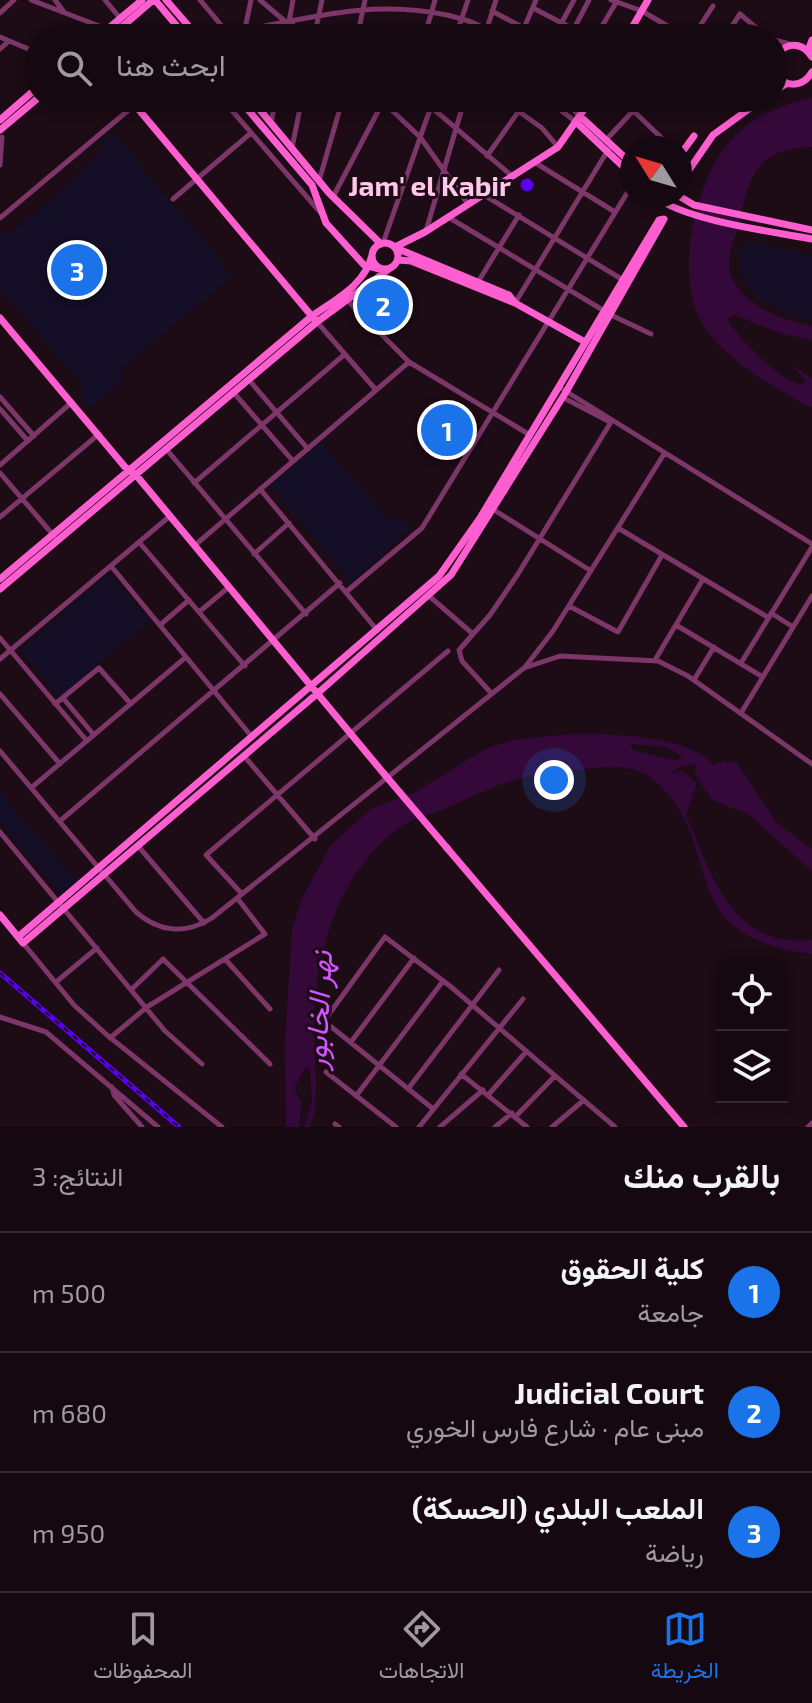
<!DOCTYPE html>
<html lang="ar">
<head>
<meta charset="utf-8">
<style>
  :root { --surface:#160810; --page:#23161e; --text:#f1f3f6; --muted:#9e9a9f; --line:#352930; --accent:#1a73e8 }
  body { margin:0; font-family:"Exo 2",Vazirmatn,sans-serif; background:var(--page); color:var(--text); direction:rtl }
  .controls { position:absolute; right:24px; bottom:24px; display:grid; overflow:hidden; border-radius:0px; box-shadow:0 4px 12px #0003 }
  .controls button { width:72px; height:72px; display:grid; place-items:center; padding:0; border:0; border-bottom:2px solid var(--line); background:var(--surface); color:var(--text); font:40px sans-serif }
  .compass { position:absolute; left:620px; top:136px; width:72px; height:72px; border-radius:50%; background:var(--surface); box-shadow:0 4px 12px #0003; rotate:307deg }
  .you { position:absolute; left:554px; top:780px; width:28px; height:28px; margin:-20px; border:6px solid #fff; border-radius:50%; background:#1a73e8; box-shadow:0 0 0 12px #1a73e833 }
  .badge { display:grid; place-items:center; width:52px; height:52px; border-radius:50%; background:var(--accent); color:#fff; font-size:26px; font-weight:700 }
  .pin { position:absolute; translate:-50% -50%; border:4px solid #fff; box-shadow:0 2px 8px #0006 }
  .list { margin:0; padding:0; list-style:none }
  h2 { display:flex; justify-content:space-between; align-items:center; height:104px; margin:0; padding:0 32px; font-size:34px }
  h2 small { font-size:26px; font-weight:400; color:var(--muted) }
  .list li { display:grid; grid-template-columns:52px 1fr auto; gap:24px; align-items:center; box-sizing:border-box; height:120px; padding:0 32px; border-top:2px solid var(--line) }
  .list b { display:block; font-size:30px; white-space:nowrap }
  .list p { margin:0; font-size:26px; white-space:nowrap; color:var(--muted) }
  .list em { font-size:26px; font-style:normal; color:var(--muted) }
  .icon { flex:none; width:44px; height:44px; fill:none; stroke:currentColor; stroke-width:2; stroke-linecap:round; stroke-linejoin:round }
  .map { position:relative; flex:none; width:812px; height:1127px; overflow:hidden; direction:ltr }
  .search { position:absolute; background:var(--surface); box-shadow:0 4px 12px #0003; left:24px; right:24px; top:24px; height:88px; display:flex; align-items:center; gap:20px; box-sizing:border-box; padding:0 28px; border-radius:44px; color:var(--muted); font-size:30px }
  .sheet { height:464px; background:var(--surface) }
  nav { display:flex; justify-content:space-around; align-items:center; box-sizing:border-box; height:112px; border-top:2px solid var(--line); background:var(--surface); font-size:22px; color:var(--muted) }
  nav a { display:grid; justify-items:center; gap:4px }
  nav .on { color:var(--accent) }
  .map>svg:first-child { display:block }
  .green { fill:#140f27 }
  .water { fill:#340839; fill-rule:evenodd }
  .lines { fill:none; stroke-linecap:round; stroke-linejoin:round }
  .street { stroke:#7c3667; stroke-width:5 }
  .secondary { stroke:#ff5ed0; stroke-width:7 }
  .rail-casing { stroke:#5800f2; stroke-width:5 }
  .rail { stroke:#1d0b15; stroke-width:2; stroke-dasharray:6; stroke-linecap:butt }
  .secondary-bridge { stroke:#ff5ed0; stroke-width:7 }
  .poi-dot { fill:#5800f2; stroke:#1d0b15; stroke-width:3 }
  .labels { text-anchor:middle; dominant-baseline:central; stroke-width:6; stroke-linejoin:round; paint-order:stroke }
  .poi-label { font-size:28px; font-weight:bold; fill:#ffc7ea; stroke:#1d0b15; text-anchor:end }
  .water-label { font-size:30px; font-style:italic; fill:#d155ff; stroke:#1d0b15 }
</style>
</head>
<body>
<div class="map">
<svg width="812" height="1127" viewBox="0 0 812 1127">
  <rect width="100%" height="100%" fill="#1d0b15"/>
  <path class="green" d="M112 131 233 276 120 370 122 381 89 409 80 399 84 386 81 383 0 288V232L7 235 50 202 102 150 100 140Z
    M751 242 812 255V321C784 314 746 300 740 267 738 258 738 251 744 244Z
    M321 442 386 517 413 526 351 583 271 485Z
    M109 574 149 621 60 697 20 650Z
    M0 791 76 880 60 894 0 823Z"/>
  <path class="water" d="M812 98V147C750 149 749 183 736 233 732 246 726 262 731 275 742 305 783 321 812 326V340L782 334 734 315 728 319C737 338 781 381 802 385L806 381 790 363 812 379V408C775 389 723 359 702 323 672 272 697 166 741 130 762 112 785 104 812 98Z
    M568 734C603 733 691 735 713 765L724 761 737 763 777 823 812 849V871L748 814 712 800 695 775 696 764 679 767 670 774 683 771 697 783 686 814C711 875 731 948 812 940V954C666 935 730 845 654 780 628 757 579 772 548 774 510 776 480 794 446 808 429 815 410 819 396 830 340 874 318 944 314 1013 313 1047 319 1081 314 1115L309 1127H304L312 1101 310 1070 306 1067 294 1088 302 1104 299 1127H286L285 1041 292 929 302 898 331 845 372 808 416 792 485 749 514 740ZM631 744 665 747 683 757 676 761 633 750Z"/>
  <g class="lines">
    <path class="street" d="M31 0 107 29
      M55 0 64 12
      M105 0 120 18
      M200 0 232 38
      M260 0 286 22
      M611 0 642 11 688 38
      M533 8 591 38
      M492 11 524 28 531 38
      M0 13 14 0
      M292 21 293 26 307 38
      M562 22 574 0
      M125 25 136 38
      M524 28 536 0
      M245 30C316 16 375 0 447 15 467 20 482 24 497 38
      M0 37 38 53
      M243 38 251 0
      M286 38 293 0
      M314 38 322 0
      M357 38 365 0
      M424 38 435 0
      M455 38 468 0
      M484 38 496 0
      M569 38 589 0
      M595 38 617 1
      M692 38 713 6
      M724 38 740 14 768 38
      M774 40 790 44
      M0 49 9 41
      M221 98 320 212
      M379 98 420 137 468 204
      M500 98 542 128 558 147
      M545 98 576 122
      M563 98 580 117
      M620 98 672 148
      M697 98 699 99
      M431 107 512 176
      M271 123 276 98
      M606 140 645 98
      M292 148 302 98
      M487 156 528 98
      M534 162 615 212
      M0 165 2 137
      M319 181 343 98
      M484 195 623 280
      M333 197 385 98
      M173 199 251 133
      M448 217 611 315 651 334
      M0 218 143 98
      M426 231 465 98
      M383 243 434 98
      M478 282 519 215
      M347 300 409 362 530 435
      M515 303 608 150
      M317 322 376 390
      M249 380 308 449
      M559 387 812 544
      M234 393 293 461
      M0 397 34 436
      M562 397 610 422
      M0 409 28 441
      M167 450 306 614
      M0 465 72 402
      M0 473 54 536
      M194 483 345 354
      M260 489 377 630
      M494 510 591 571
      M0 517 99 434
      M618 528 769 618
      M139 542 245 666
      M194 546 409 362
      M254 554 289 523
      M111 566 252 737
      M346 592 422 528 632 185
      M429 596 473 634
      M569 606 618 632 662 555
      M199 612 229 587
      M771 613 793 627
      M160 625 189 600
      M676 625 763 677
      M0 638 87 741
      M0 659 170 516
      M655 660 703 579
      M741 663 812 547
      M525 667 553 631 664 454
      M694 680 714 647
      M0 694 60 764
      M492 694 462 661 459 650 490 615 518 574 611 422
      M63 698 94 735
      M55 704 99 668 131 704
      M741 713 812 596
      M0 751 136 912C159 932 185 935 212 918L524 668 560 656 658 661 688 676 812 764
      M244 756 315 839
      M31 788 186 657
      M60 821 340 583
      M0 832 165 1031 202 1064
      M138 846 204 923
      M242 894 206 855 448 651
      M23 943 74 1005 107 1035 222 1127
      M225 959 270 1009
      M56 982 97 948
      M132 989 163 959 270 1064
      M0 1017 46 1032 158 1127
      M110 1038 147 1007 265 934 237 898
      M351 1042 414 958
      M326 1072 396 1127
      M461 1074 527 1127
      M112 1087 114 1095 142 1127
      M408 1089 499 970
      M488 1095 526 1052
      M356 1096 443 981
      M432 1108 324 1021 385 937 450 986 615 1127
      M516 1116 554 1077
      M335 1124 339 1127
      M419 1127 523 999
      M440 1127 483 1090
      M495 1127 512 1113
      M552 1127 584 1100
      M808 1127 812 1123"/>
    <path class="secondary" d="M155 0 187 38
      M166 0 199 38
      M97 38 142 0
      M109 38 153 0
      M626 38 648 0
      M808 51 812 40
      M774 60C783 42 801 40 812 57
      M774 70C782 88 802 89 812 72
      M774 91 786 84
      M129 98 315 320
      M238 98 312 185 326 223 364 265 382 270
      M250 98 329 193 381 244
      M581 117 632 164
      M0 120 38 87
      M577 123 632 175
      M0 130 38 98
      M680 155 694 136
      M680 183 713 135 764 98
      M655 196C682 220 774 232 812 239
      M679 196 694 205 812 230
      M372 256a13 13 0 1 1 26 0a13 13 0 1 1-26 0Z
      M395 247 425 232 558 147 592 98
      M396 248 509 295 515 303 585 342
      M398 260 411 261 515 303
      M0 318 125 467 136 475 385 775
      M0 579 312 316C336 299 365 285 372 255
      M0 589 317 322 389 269
      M447 848 684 1127
      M0 915 23 943 318 693 451 575 566 392 664 219 659 220 480 518 439 576 18 937"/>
    <g class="rail-casing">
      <path id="rail" d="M0 973 179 1127"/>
    </g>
    <use href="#rail" class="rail"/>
    <path class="secondary-bridge" d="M385 775 447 848"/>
  </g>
  <circle class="poi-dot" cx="527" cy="185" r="8"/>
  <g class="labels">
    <g class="poi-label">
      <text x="511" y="185">Jam' el Kabir</text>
    </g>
    <g class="water-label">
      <text transform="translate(317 1010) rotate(-87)">نهر الخابور</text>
    </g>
  </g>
</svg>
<div class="controls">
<button><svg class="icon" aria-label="locate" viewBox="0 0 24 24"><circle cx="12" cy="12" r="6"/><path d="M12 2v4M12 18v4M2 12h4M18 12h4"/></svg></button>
<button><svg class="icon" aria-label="layers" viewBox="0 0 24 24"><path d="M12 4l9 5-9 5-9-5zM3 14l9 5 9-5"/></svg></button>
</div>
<svg class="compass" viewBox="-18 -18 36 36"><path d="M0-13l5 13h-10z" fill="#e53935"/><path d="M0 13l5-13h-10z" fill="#9e9a9f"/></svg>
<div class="you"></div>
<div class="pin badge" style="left:447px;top:430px">1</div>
<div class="pin badge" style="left:383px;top:305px">2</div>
<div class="pin badge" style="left:77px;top:270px">3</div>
<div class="search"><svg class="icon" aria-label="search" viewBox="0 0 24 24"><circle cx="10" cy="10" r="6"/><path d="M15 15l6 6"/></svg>ابحث هنا</div>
</div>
<section class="sheet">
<h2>بالقرب منك<small>النتائج: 3</small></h2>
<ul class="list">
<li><span class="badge">1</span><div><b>كلية الحقوق</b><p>جامعة</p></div><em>500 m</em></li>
<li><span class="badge">2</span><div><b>Judicial Court</b><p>مبنى عام · شارع فارس الخوري</p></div><em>680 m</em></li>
<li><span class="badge">3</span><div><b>الملعب البلدي (الحسكة)</b><p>رياضة</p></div><em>950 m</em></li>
</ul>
</section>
<nav>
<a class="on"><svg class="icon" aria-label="map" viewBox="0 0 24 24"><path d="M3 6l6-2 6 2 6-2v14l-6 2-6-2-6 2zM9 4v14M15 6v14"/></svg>الخريطة</a>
<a><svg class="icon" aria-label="directions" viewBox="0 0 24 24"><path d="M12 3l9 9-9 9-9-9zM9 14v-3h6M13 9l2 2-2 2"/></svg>الاتجاهات</a>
<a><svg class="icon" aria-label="saved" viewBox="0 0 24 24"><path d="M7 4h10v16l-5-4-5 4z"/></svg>المحفوظات</a>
</nav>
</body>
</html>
